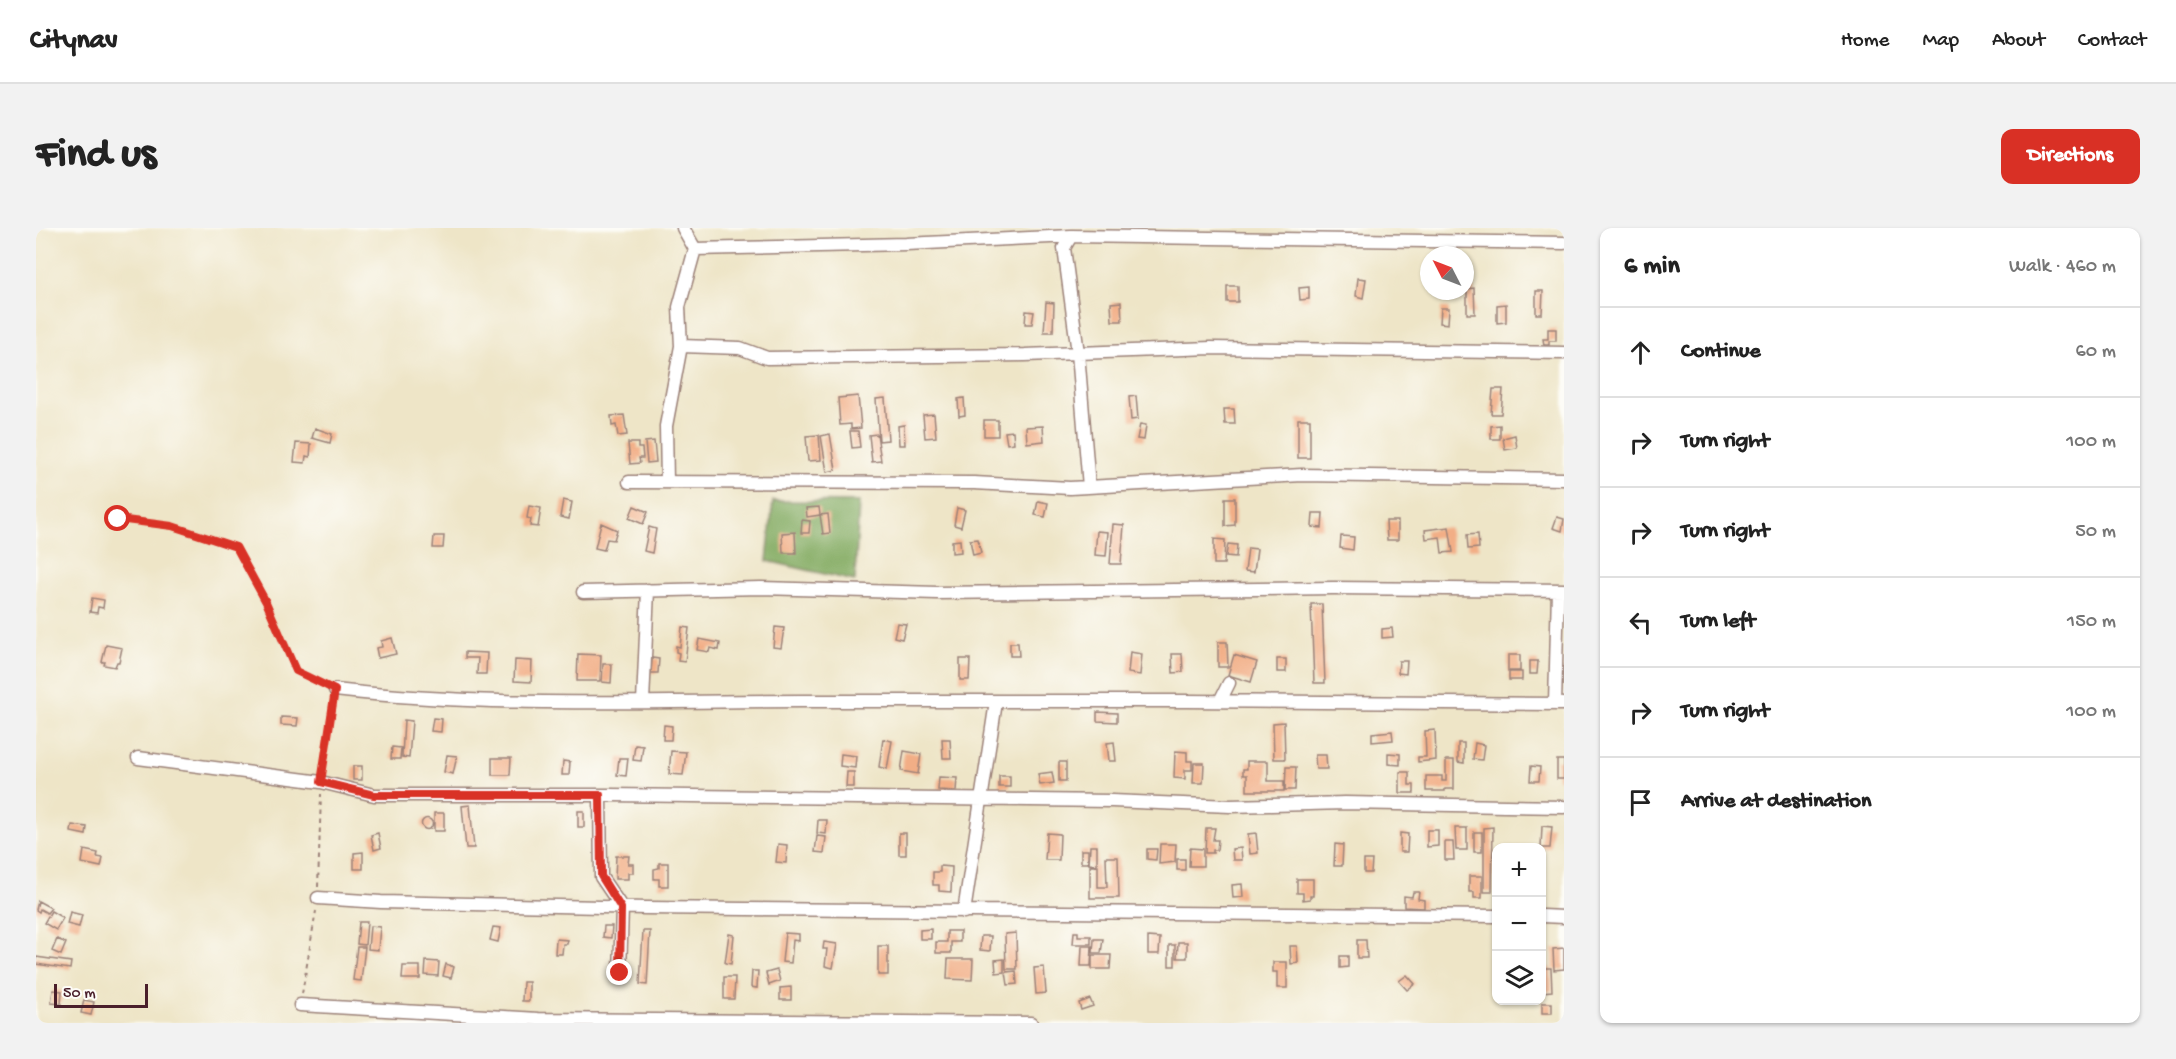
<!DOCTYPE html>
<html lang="en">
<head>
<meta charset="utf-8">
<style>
  :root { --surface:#fff; --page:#f2f2f2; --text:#222; --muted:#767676; --line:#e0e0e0; --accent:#d93025 }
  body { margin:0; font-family:"Gochi Hand",sans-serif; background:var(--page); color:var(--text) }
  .controls { position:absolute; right:18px; bottom:18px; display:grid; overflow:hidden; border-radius:12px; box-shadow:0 2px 4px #0004 }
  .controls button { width:54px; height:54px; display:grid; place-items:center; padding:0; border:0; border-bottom:2px solid var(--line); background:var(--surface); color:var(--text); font:30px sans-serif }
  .compass { position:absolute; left:1384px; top:18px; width:54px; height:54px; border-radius:50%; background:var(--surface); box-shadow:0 2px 4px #0004; rotate:312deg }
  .scale { position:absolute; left:18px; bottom:15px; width:94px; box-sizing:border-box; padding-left:6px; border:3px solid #4a1f2b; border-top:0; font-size:16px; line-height:21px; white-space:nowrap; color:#4a1f2b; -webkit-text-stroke:4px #fdfcf7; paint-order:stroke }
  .stop { position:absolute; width:18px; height:18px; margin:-14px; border:4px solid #d93025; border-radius:50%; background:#fff }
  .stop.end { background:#d93025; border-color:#fff; box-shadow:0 2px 6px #0008 }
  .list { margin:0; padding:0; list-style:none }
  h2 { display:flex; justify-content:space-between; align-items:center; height:78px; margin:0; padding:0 24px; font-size:26px }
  h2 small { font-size:20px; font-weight:400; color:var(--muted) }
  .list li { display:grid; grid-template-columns:39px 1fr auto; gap:18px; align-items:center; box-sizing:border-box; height:90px; padding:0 24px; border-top:2px solid var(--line) }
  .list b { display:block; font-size:22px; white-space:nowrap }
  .list em { font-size:20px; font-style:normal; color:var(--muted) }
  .icon { flex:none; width:33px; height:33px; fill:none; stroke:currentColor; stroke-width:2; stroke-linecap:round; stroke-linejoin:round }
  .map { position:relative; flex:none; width:1528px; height:795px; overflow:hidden; border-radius:12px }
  header { display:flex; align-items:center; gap:36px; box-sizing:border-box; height:84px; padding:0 30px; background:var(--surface); border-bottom:2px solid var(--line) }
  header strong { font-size:28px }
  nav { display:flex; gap:33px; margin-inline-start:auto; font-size:21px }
  .intro { display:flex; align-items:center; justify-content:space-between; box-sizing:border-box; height:144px; padding:0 36px }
  h1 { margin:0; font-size:42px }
  .button { padding:15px 27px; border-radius:12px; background:var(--accent); color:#fff; font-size:21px; font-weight:700 }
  main { display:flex; gap:36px; padding:0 36px }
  aside { flex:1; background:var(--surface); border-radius:12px; box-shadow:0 2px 4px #0004 }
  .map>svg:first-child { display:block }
  .forest { fill:#82aa60; stroke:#666446; stroke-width:1.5 }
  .building { fill:#f2ae86 }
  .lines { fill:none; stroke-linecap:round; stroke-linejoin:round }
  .minor-casing { stroke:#9c8279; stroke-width:15 }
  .path { stroke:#9c8279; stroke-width:2; stroke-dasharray:4.5 4.5; stroke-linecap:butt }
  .minor { stroke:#fff; stroke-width:12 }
  .route { stroke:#d93025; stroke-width:8 }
</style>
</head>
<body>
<header>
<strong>Citynav</strong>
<nav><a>Home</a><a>Map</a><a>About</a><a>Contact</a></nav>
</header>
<div class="intro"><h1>Find us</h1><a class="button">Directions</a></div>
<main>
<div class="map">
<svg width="1528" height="795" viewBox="0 0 1528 795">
  <rect width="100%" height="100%" fill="#fdfcf7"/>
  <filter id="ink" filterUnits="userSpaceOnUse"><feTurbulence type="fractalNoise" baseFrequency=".0167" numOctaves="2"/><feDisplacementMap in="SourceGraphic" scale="12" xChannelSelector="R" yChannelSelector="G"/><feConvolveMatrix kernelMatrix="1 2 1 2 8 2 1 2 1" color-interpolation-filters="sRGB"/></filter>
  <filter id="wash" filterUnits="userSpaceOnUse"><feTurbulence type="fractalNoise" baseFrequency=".008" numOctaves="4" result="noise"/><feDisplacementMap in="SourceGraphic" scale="24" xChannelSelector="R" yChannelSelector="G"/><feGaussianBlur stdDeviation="1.35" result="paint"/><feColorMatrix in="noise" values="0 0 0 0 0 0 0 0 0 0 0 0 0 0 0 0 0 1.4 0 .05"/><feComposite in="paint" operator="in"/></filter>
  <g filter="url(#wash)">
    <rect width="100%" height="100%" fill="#eee5c7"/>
    <path class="forest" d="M737 273 823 274 819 353 731 333Z"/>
    <g id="blocks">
      <path class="building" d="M1322 50 1330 51 1327 70 1320 68Z
        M1191 58H1202V74H1191Z
        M1273 59V71L1264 72 1263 60Z
        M1438 60 1439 86H1431V61Z
        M1500 63H1507L1506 86H1500Z
        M1010 74 1018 75 1017 104H1008Z
        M1085 74 1086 93H1076L1075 75Z
        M1470 76V94L1461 95V77Z
        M1405 80H1413L1412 96 1404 95Z
        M990 83 998 84 996 96H989Z
        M1512 101H1520V113H1513V117H1508L1507 111H1512Z
        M1457 161H1467L1465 186H1455Z
        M822 168 825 200 815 201V196L804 197 802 170Z
        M1100 168 1102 191 1095 192 1093 169Z
        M849 170 852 212 843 213 840 171Z
        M928 170 929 187 923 188 922 171Z
        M1188 181H1198L1199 196H1189Z
        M898 186 900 209 889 210 887 187Z
        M588 187 591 207 582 208 580 197 576 198 575 188Z
        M1262 191H1274V230H1262Z
        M948 192H962V208H948Z
        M1104 196 1110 197 1108 212 1101 211Z
        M868 197 869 217H863L862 198Z
        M1464 197V211H1455V198Z
        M1007 198 1008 213 991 215 990 199Z
        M279 200 296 206 294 215 276 210Z
        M814 203H822L824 219 816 220Z
        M977 203 978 215 971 216 969 204Z
        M794 206 800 242 791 244 785 208Z
        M841 206 845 233 836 234 833 207Z
        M783 207 785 232 772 233 770 208Z
        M1479 207 1481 220 1469 222 1467 210Z
        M618 213 620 234 611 235 609 214Z
        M260 215 275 216 274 229 270 228 269 235 258 234Z
        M592 215H602V220H606L607 230H603L604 235 594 236Z
        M1189 270H1199V297L1189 298Z
        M527 272 536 274 533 291 524 289Z
        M1002 273 1012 275 1009 289 999 287Z
        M493 278 505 280 502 299 494 298 495 291 491 290Z
        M598 278 612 284 607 296 593 290Z
        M783 279 784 287 771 289 770 280Z
        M921 280 929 282 925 299 918 297Z
        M1277 285H1287L1286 300 1276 299Z
        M792 286 794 305 787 306 784 287Z
        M1521 289 1528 291 1526 303 1517 300Z
        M766 292 774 293 773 305H765Z
        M1350 293H1362V312H1351Z
        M565 295 581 302 578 312 571 311 568 322 559 320Z
        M1077 296 1088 297 1085 336H1074Z
        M613 299 620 301 616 325 608 323Z
        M1413 299 1417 324 1406 325 1404 309 1390 311 1389 302Z
        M1061 303 1072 304 1070 328 1059 327Z
        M759 304 760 325H747L746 305Z
        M1442 306 1443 320 1432 321 1431 307Z
        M398 308H408L407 320H397Z
        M1305 308 1318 309 1317 322 1304 320Z
        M942 311 945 325 937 327 934 312Z
        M1178 311 1189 312 1188 336H1178Z
        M924 312 925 324 916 325V313Z
        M1192 316 1201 317 1200 329 1190 328Z
        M1212 320 1221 321 1218 344 1209 343Z
        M56 370 68 372 67 380 62 379 61 385 54 384Z
        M1275 376H1286L1289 455H1278Z
        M861 395 870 396 866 411 858 409Z
        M646 399 653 400 649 434 642 433 643 425 640 424V418L644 419Z
        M739 399 748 400 745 420 737 419Z
        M1356 400 1357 409 1346 410V401Z
        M356 410 360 426 342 430 340 420 346 419 345 413Z
        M663 411 684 415 683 422 674 420 673 424 661 422Z
        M1182 414H1191L1192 439H1182Z
        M974 415H982L983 428H974Z
        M70 417 86 420 83 434H81L79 439 68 437 69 434H66Z
        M429 424 451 425 450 446H441L442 430H429Z
        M1094 424 1106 426 1104 447 1092 445Z
        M542 426 565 427 564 453H541Z
        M1136 426H1146L1147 444 1137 445Z
        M1198 427 1221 434 1215 454 1192 447Z
        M1472 427H1484V443H1472Z
        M616 430 623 431 622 445H615Z
        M924 431H934L933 452H924Z
        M1241 431H1250V444H1241Z
        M479 432 496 433 495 454 478 453Z
        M1363 433H1371L1370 446 1362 445Z
        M1494 433H1502L1501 446H1494Z
        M567 436H576L575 455 566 454Z
        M1473 444H1486V452H1473Z
        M1061 484 1081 485V494L1061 493Z
        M245 489 262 490 261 498 245 497Z
        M397 490 406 491 405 504 395 503Z
        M368 492 376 493 373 530 366 529Z
        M1248 494 1249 531H1238L1237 495Z
        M628 497 636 498 635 512H627Z
        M1399 502 1400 532 1382 534V529H1390L1389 503Z
        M1356 503 1357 512 1336 514V505Z
        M847 511 856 513 851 541 843 539Z
        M906 511H914L915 530H907Z
        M1078 514 1080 533H1073L1071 515Z
        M1422 515H1428V535L1422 534Z
        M1439 515 1448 517 1446 532 1437 531Z
        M599 517 607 518 605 533 597 532Z
        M356 519 365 520 364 531H355Z
        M635 523 650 524 647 547 633 546Z
        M868 523 885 526 882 546 865 543Z
        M1139 523 1151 524V533H1156V542H1149V551L1138 550Z
        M1352 525 1364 526V537L1352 536Z
        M805 526 820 528 819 540 804 538Z
        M411 527 421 528 417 546 408 544Z
        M1279 527H1290L1291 541H1280Z
        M456 530H475L474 547H456Z
        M583 530H592L590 548 581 547Z
        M1410 532H1418V561H1409V563H1390V548H1406V553H1410Z
        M1521 532H1528V551H1521Z
        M527 533 534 534 533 547H526Z
        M1211 533H1232V553H1248V563H1211V547H1207V541H1211Z
        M1023 534H1030V553H1023Z
        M1158 535H1168L1167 555H1157Z
        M317 538H326V552H317Z
        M1495 538 1504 539 1503 553H1494Z
        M1250 539H1260L1259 562H1249Z
        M811 544H818V559H810Z
        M1016 544 1018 555 1004 557 1002 546Z
        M1364 544H1373V557H1378V565H1364Z
        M963 548H974V559H963Z
        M903 549 921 550 920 563 902 562Z
        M434 577 438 620H430L426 578Z
        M542 583H548V599H542Z
        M398 585H408V603H398Z
        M385.5 596a5.5 5.5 0 1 1 11 0a5.5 5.5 0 1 1-11 0Z
        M782 592H791L790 606 781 605Z
        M36 597 51 599 50 607 35 604Z
        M1506 598 1516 599 1514 620H1505Z
        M1457 599 1456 664H1448V600Z
        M1170 600H1179L1177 612H1182L1181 622H1177V625H1169Z
        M1419 600H1431V622H1420Z
        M1391 602H1402V618L1391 619Z
        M1438 604H1446V624H1438Z
        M342 605 345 620 338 622 335 607Z
        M863 605H870V627H863Z
        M1011 605 1024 606 1023 632H1009Z
        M1220 605 1222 625 1214 626 1212 606Z
        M1364 605 1372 606 1371 624H1364Z
        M781 608 790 609 788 625 779 624Z
        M1409 614H1417L1418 632H1409Z
        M742 616 751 617 750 635 740 634Z
        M1124 616H1140L1139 634 1123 636Z
        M1299 616 1307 617 1306 638H1298Z
        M1054 618H1061V637L1053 636Z
        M1154 620 1167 621V638H1153Z
        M1205 620 1206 632H1197L1196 621Z
        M1111 621H1121L1120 632 1111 631Z
        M48 622 62 625 61 629 67 630 65 639 46 635Z
        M1045 622H1052V635H1045Z
        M327 624V641H318V625Z
        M580 628H593L592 636H597V645H592V651H579Z
        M1070 629H1082L1083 670H1054V638H1062V659H1071Z
        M1141 631H1149V642H1141Z
        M1328 632H1336L1335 645H1328Z
        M623 635H632V658H623V651H618V641L623 640Z
        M904 638 916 639 915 664 903 663V657H897V644H904Z
        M1433 648H1446V670H1438V664H1433Z
        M1261 651H1277V668H1274V671L1267 672V665H1261Z
        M1206 656 1207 669 1197 670 1196 657Z
        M1377 664H1383L1382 671 1388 672V680L1368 679V668L1376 669Z
        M2 673 15 680 11 685 4 681 3 684 0 682Z
        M15 683 27 690 20 702 8 695Z
        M34 684 46 687 43 699 31 696Z
        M323 694H331L329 717 321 716Z
        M334 698 344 699 342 722 332 721Z
        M568 698H576L575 710 567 709Z
        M457 699 465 700 462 714 454 712Z
        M895 701V711H884V702Z
        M607 703H614L611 757 604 756Z
        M911 703H924V714H915V725H900V714H911Z
        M1038 704H1042V708H1055V716H1037Z
        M749 705 763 706V713L757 712 755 735 746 734Z
        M980 705 981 741H970L969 706Z
        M693 706 698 707 695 736 689 735Z
        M945 708H955L954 723 944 722Z
        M1112 709 1124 710 1123 726H1112Z
        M21 711 30 715 25 727 16 723Z
        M520 711 532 712 531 716H527L526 726H519Z
        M1058 711H1067L1065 725H1057Z
        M1321 712H1330L1331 730H1321Z
        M788 714 801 716 797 740 789 738 791 721H787Z
        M1142 714H1151V730H1141Z
        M1133 717H1139V738H1133Z
        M842 718H852V747H842Z
        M1046 718H1056L1055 738H1045Z
        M1254 718H1261L1262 735 1255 736Z
        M321 719H329L325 753 317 752Z
        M1528 720V741L1518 742 1517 721Z
        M1056 727H1075L1074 741H1056Z
        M1304 728H1312V739L1304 740Z
        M0 729 35 734 34 741 0 736Z
        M912 731H937L936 752 911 751Z
        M968 731V744L960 745 959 732Z
        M390 733 403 734 402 748 389 747Z
        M1237 734H1251V760H1241V744H1237Z
        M410 736 418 739 415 750 407 748Z
        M367 738H384V751H366Z
        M1008 739 1010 765 1000 766 998 740Z
        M1506 740H1515L1516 763 1506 764Z
        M741 742 744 753 733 757 730 745Z
        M716 743H722L721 760 715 759Z
        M980 743 981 756 972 757 970 744Z
        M1371 747 1379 756 1371 762 1363 753Z
        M688 749H699L698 771H688Z
        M487 754H493V773H486Z
        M755 759V772H744V760Z
        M17 762 26 763 25 776 15 775Z
        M1054 771 1057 778 1045 782 1043 775Z
        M48 772 58 774 55 787 45 785Z
        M1506 775H1516V785H1506Z"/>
    </g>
  </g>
  <g filter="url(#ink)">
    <use href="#blocks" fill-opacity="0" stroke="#9c8279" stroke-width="1.5"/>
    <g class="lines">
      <g class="minor-casing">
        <path id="minor" d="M647 0 659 21 870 16 1035 8 1528 15
          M1035 8 1028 20 1042 125 1053 259
          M645 118 704 120 731 130 989 127 1175 120 1528 125
          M593 254 938 255 1034 260 1266 247 1528 251
          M631 254 630 198 645 118 643 79 659 21
          M547 364 725 360 901 365 1297 360 1528 362
          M299 462C454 480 612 473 768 473 1021 472 1275 473 1528 476
          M1184 473 1193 455
          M607 474 612 362
          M1519 476 1522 362
          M102 530 285 554 338 567H575L1076 573 1194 578 1309 575 1528 579
          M564 567 565 649 586 680 584 745
          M282 670 345 674 610 680 1460 688
          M928 684 960 474
          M1506 688 1528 689
          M264 777 502 791 995 795"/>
      </g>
      <path class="path" d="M82 291 136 298 200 319 230 374 260 443 288 457
        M287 542 297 474
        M282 659 285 566
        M266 766 280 683"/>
      <use href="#minor" class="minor"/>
    </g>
  </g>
  <g class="lines" filter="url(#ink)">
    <path class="route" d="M82 291 136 298 200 319 230 374 260 443 299 462 285 554 338 567H564L565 648 585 680 584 745"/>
  </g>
</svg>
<div class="controls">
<button>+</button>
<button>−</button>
<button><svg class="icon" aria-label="layers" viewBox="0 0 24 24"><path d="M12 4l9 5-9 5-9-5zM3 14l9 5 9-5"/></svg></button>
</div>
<svg class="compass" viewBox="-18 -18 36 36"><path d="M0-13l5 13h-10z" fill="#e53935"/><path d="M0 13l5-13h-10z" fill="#767676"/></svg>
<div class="scale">50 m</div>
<div class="stop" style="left:82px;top:291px"></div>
<div class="stop end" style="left:584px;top:745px"></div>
</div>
<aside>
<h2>6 min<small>Walk · 460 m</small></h2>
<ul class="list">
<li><svg class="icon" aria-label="ahead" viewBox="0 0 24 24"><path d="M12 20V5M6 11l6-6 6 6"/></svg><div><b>Continue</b></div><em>60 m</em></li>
<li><svg class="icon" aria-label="right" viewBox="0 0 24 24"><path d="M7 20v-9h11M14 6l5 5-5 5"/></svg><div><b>Turn right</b></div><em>100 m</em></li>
<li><svg class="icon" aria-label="right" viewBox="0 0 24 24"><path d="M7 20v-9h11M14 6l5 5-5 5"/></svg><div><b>Turn right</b></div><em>50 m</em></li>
<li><svg class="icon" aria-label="left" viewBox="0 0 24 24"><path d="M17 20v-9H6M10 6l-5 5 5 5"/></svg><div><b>Turn left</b></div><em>150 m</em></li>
<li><svg class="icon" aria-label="right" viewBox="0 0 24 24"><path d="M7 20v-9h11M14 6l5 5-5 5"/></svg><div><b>Turn right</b></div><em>100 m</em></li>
<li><svg class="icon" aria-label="arrive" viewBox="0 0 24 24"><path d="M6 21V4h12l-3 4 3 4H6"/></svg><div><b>Arrive at destination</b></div></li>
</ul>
</aside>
</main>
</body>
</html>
